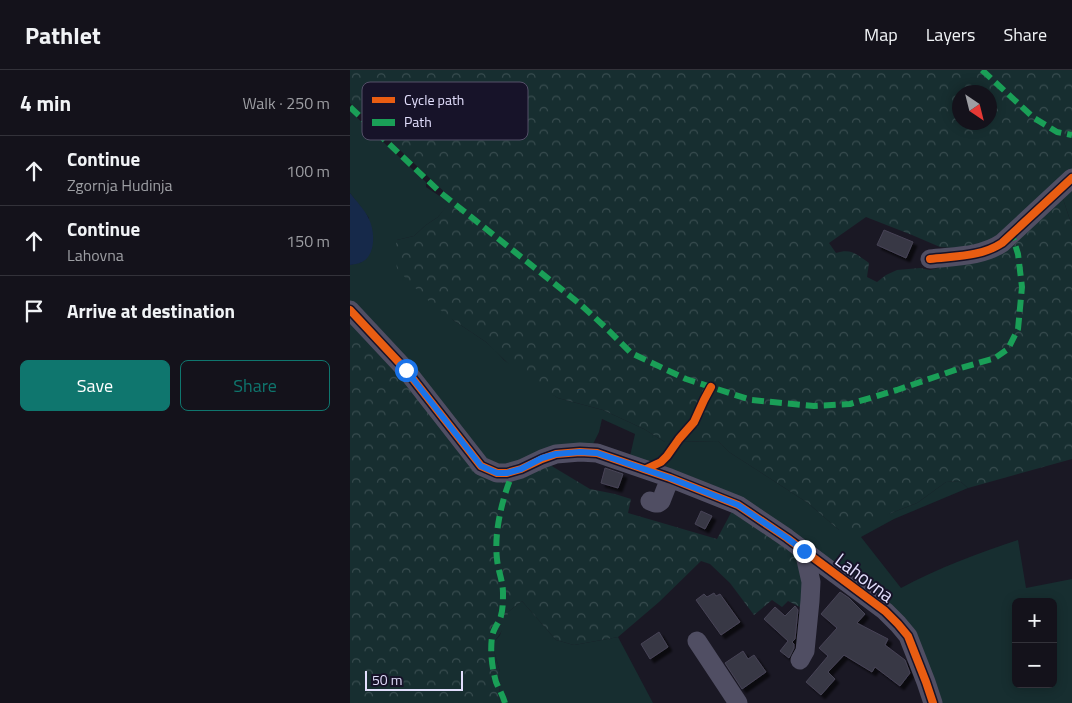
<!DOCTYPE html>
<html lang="en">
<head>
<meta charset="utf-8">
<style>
  :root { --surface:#14121b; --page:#1d1b24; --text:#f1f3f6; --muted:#9d9ea3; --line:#33323a; --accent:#0f766e }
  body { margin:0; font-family:"Titillium Web",sans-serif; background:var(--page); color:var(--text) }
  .controls { position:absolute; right:15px; bottom:15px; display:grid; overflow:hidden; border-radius:8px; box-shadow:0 2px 12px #0003 }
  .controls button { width:45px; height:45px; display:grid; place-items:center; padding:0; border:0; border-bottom:1px solid var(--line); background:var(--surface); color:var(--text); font:25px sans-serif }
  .compass { position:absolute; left:602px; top:15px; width:45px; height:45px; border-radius:50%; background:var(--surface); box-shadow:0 2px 12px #0003; rotate:145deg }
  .scale { position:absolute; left:15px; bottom:12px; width:98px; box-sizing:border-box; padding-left:5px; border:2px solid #e2defc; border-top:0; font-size:14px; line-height:18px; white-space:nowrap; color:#e2defc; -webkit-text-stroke:4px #171329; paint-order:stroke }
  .stop { position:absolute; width:15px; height:15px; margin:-11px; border:4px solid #1a73e8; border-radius:50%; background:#fff }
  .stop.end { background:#1a73e8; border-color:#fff; box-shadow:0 1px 5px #0008 }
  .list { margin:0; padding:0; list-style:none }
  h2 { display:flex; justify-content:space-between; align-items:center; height:65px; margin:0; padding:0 20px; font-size:21px }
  h2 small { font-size:16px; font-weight:400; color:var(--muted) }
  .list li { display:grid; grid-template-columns:32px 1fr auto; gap:15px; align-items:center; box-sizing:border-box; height:70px; padding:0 20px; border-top:1px solid var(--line) }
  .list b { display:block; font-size:19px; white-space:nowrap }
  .list p { margin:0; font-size:16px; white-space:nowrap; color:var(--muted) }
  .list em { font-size:16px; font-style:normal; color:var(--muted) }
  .actions { display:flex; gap:10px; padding:15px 20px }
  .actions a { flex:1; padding:11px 0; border:1px solid var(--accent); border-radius:8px; text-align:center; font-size:18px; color:var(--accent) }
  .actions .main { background:var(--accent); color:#fff }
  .icon { flex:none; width:28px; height:28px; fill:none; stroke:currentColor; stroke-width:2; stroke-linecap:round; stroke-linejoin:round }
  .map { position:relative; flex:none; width:722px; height:633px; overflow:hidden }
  header { display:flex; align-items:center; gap:30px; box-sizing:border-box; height:70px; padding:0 25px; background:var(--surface); border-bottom:1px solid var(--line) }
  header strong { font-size:24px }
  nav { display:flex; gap:28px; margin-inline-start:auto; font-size:18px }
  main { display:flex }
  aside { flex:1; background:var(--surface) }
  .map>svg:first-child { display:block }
  .green { fill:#172e30; fill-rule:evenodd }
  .forest { fill:url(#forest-crowns); fill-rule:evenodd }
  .water { fill:#16294a }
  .building { fill:#393745; stroke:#474456; filter:url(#shadow) }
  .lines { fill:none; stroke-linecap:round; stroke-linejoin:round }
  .minor { stroke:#504e63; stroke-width:19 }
  .quiet { stroke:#1a9f57; stroke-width:6; stroke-dasharray:12 6; stroke-linecap:butt }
  .cycleway-casing { stroke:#171329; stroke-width:11 }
  .cycleway { stroke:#e95d12; stroke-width:8 }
  .route { stroke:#1a73e8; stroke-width:6 }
  .labels { text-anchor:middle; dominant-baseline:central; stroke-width:4; stroke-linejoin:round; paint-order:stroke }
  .street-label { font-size:19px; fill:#e2defc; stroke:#171329 }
  .key { fill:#171329; stroke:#545068; stroke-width:1 }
  .key-label { font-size:14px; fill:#e2defc }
</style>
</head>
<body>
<header>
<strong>Pathlet</strong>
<nav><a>Map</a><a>Layers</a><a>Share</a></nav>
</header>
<main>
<aside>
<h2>4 min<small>Walk · 250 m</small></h2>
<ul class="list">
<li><svg class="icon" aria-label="ahead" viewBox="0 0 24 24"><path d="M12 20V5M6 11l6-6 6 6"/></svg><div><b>Continue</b><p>Zgornja Hudinja</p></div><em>100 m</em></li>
<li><svg class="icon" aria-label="ahead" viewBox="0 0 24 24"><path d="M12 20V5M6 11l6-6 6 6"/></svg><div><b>Continue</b><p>Lahovna</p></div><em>150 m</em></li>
<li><svg class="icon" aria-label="arrive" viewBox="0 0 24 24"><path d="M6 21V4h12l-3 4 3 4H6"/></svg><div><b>Arrive at destination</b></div></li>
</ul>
<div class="actions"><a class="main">Save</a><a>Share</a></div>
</aside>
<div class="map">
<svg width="722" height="633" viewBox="0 0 722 633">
  <defs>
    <pattern id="forest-crowns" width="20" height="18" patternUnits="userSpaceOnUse" patternTransform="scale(1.25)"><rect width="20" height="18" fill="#172e30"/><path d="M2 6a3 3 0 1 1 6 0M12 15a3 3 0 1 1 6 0" fill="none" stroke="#384c4f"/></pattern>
    <filter id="shadow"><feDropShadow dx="4" dy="4" stdDeviation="1" flood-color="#0009"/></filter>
  </defs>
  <rect width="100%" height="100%" fill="#1a1824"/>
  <path class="green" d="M0 41 76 112V117L100 133 88 147 76 155 64 166 47 170 103 250 136 272 145 280 154 290 208 328 253 340 294 359 315 372 368 371 379 382 458 433 489 460 541 443 567 433 596 412 610 411 618 418 544 449 511 467 551 518C588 498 628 483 668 470L676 518 722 509V633H587L565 570 356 413 330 402 280 386 285 364 252 349 249 362 242 376 175 392 144 397 0 235V195L12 192 19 148 0 123ZM666 532H703V614H666Z
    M722 113V156L711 123Z
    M172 531 206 570 224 575 268 567 303 633H149L150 602 142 574 150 565 158 542Z"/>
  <path class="forest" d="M0 0H722V103L645 175 625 180 590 177 562 165 516 147 479 173 486 183C501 178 506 184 519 193L517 207 527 212 536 205 547 200 570 198 580 200 623 189 642 183 655 175 711 123 722 156V389L618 418 610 411 596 412 567 433 541 443 506 462 489 460 458 433 379 382 368 371 315 372 294 359 253 340 208 328 170 305 136 272 103 250 75 228 47 199 44 181 47 170 64 166 76 155 88 147 102 129 0 33ZM610 22H640V52H610Z
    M0 247 124 396 195 392 240 419 265 424 281 429 278 443 367 469 383 439 448 484 456 540 438 531 432 537 422 530 404 545 380 513 360 494 351 491 309 532 268 567 224 575 206 570 172 531 158 542C157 555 150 565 142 574L150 602 149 633H0Z"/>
  <path class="water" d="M0 123C6 131 15 140 19 149 25 161 26 185 12 192 8 194 4 194 0 195Z"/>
  <path class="building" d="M534 160 563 172 556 188 527 175Z
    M255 398 273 404 268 418 251 413Z
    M351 441 362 446 355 459 345 454Z
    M490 522 499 528 515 544 507 553 538 569 535 575 555 590 560 603 550 616 525 597 522 602 494 585 478 602 485 609 471 625 456 612 478 586 469 578 487 558 471 544Z
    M364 523 366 526 370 524 390 552 371 565 346 530 354 524 357 527Z
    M445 536 448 540 445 569 442 572 444 574V578L439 588 430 581 438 571 414 549 425 537 435 546Z
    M309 562 318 577 300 589 291 574Z
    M393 581 398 589 404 585 416 602 392 619 375 593Z"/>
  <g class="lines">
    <path class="minor" d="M580 189C604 186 631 187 652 173L722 108
      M0 240 56 300 131 396 147 403H157L171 399 192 389 206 384 230 382 247 383 320 408 388 435 437 468 535 541 548 554 558 566 576 612 583 633
      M300 431 305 433H308L311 431 320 408
      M347 571 388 633
      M450 590 455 581 460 531 461 512 454 481"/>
    <path class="quiet" d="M632 0 684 48 707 62 722 65
      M0 37 91 123 230 234 255 257 281 283 336 309 401 330 464 336 500 334 547 320 611 298 645 288 658 279 668 259 672 217 668 184 663 168
      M155 633C153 626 149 619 146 612 142 597 140 582 142 567 143 560 147 555 150 549 153 541 153 531 153 523 153 511 148 501 147 489 144 465 151 433 160 410L157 403"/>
    <g class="cycleway-casing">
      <path id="cycleway" d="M580 189C604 186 631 187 652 173L722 108
        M0 240 56 300 131 396 147 403H157L171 399 192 389 206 384 230 382 247 383 320 408 388 435 437 468 535 541 548 554 558 566 576 612 583 633
        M296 399 311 392 317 386 329 369 344 352 354 330 361 317"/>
    </g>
    <use href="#cycleway" class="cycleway"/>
  </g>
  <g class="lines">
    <path class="route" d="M56 300 131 396 147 403H157L171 399 192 388 206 384 230 382 247 383 320 408 388 435 437 468 454 481"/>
  </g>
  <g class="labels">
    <g class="street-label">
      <text transform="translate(515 507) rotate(37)">Lahovna</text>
    </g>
  </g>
  <rect x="12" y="12" width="166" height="58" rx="8" class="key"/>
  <rect x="22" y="27" width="23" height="6" fill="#e95d12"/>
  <rect x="22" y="49" width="23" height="7" fill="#1a9f57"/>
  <g class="key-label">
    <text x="54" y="35">Cycle path</text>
    <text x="54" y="57">Path</text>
  </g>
</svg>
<div class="controls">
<button>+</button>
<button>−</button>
</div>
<svg class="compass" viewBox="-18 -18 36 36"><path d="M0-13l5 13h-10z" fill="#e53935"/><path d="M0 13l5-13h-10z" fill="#9d9ea3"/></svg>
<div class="scale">50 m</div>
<div class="stop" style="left:56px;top:300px"></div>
<div class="stop end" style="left:454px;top:481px"></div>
</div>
</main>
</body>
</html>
